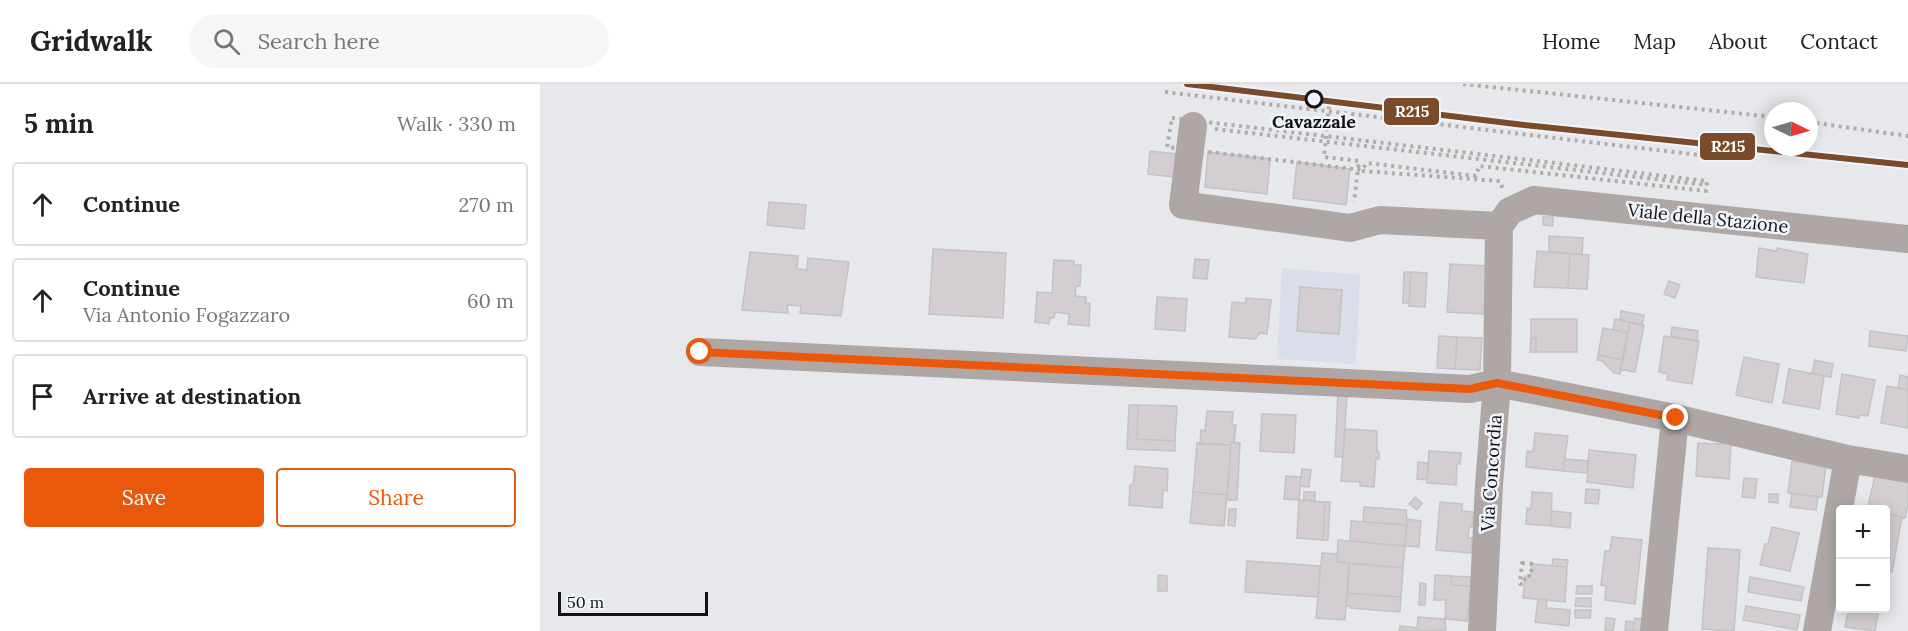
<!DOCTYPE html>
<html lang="en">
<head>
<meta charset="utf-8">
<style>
  :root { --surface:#fff; --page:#f6f6f6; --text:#222; --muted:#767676; --line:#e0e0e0; --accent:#ea580c }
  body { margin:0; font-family:Lora,serif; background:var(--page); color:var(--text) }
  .controls { position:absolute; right:18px; bottom:18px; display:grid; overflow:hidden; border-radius:6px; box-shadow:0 3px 15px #0003 }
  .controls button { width:54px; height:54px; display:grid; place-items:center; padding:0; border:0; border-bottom:2px solid var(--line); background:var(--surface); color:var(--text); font:30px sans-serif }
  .compass { position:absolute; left:1224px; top:18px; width:54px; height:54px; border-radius:50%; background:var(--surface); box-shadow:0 3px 15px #0003; rotate:95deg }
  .scale { position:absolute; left:18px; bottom:15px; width:150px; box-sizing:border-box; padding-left:6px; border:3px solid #121316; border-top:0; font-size:16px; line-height:21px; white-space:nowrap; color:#121316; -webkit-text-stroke:4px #f1f4fb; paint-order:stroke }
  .stop { position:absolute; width:18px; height:18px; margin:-14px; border:4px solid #ea580c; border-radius:50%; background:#fff }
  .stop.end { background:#ea580c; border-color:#fff; box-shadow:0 2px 6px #0008 }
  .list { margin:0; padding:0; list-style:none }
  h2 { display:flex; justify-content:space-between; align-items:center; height:78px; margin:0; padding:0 24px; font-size:26px }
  h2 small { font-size:20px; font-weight:400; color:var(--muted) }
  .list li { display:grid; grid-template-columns:39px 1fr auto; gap:18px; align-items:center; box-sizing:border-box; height:84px; margin:0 12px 12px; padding:0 12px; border:2px solid var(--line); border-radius:6px }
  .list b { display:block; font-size:22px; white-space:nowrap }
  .list p { margin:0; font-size:20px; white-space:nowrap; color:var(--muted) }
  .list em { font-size:20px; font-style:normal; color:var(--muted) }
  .actions { display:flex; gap:12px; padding:18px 24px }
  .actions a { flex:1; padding:14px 0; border:2px solid var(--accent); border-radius:6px; text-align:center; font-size:21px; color:var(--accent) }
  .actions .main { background:var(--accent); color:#fff }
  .icon { flex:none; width:33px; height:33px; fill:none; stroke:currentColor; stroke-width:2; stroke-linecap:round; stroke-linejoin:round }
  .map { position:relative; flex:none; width:1368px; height:547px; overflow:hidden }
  header { display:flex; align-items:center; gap:36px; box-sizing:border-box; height:84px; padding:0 30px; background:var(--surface); border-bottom:2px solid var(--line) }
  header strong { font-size:28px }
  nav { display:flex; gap:33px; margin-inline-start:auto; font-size:21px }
  .search { width:420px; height:54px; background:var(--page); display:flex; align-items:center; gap:15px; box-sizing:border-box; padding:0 21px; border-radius:33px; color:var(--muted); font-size:22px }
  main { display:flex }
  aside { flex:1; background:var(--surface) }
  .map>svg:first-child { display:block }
  .built { fill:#dadee8 }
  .building { fill:#d4ced3; stroke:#c3c2c4; stroke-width:1.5 }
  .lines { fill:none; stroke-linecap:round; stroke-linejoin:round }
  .path { stroke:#b0acaa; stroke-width:4; stroke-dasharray:3 4.5; stroke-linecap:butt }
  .minor { stroke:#afa7a5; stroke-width:28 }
  .rail-1-casing { stroke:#f1f4fb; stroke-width:10 }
  .rail-1 { stroke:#7a4b2a; stroke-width:6 }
  .route { stroke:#ea580c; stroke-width:8 }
  .stop-dot { fill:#f1f4fb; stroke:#121316; stroke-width:3 }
  .labels { text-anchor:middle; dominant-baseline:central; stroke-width:5; stroke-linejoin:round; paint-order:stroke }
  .stop-label { font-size:18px; font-weight:bold; fill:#121316; stroke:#f1f4fb }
  .street-label { font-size:18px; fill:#121316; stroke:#f1f4fb }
  .line-badge { stroke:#f1f4fb; stroke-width:2 }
  .badge-label { font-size:16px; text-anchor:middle; font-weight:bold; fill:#fff }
</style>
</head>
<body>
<header>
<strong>Gridwalk</strong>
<div class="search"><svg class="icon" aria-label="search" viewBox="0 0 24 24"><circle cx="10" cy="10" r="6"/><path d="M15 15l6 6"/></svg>Search here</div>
<nav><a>Home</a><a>Map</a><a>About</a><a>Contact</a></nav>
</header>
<main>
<aside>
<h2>5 min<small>Walk · 330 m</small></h2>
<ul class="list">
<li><svg class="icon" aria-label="ahead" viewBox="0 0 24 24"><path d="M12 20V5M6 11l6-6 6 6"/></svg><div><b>Continue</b></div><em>270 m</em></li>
<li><svg class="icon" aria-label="ahead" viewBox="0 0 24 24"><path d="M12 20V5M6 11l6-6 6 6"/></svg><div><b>Continue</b><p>Via Antonio Fogazzaro</p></div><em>60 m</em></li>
<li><svg class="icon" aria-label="arrive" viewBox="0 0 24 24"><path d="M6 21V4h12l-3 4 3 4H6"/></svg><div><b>Arrive at destination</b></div></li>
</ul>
<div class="actions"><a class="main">Save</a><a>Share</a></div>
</aside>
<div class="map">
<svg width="1368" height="547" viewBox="0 0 1368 547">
  <rect width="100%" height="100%" fill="#e6e8eb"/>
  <path class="built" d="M742 184 820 191 816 280 737 275Z"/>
  <path class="building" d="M610 67 636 70 634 93 608 90Z
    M668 68 730 75 727 110 665 103Z
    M757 78 810 85 806 121 753 114Z
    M229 118 266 121 264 145 227 141Z
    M1003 133H1013V142L1003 141Z
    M1009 152 1043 154 1042 170 1009 168Z
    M1219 164 1237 167V164L1268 170 1264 199 1216 193Z
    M393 165 466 169 463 234 389 230Z
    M997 167 1030 170 1028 204 994 203Z
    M210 168 258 172 257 185 267 186 268 174 309 178 301 232 260 229 261 222 247 221 248 229 202 226Z
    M1030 170 1049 171 1047 205 1028 204Z
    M655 175 669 176 667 195 653 194Z
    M514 176 534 177V181H541L540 202H536L535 212 546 213V219H550L549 242 528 240 529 230 515 228 514 234H510L509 240 495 238 497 208 512 209Z
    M910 180 946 182 944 230 907 228Z
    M864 188H871L869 219H863Z
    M871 188 887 189 885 223 869 222Z
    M1129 197 1140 201 1135 214 1124 210Z
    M760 203 802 206 799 250 757 247Z
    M617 213 647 215 645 247 615 245Z
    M706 214 731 216 727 250 720 249 715 255 689 253 692 218 706 219Z
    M1081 227 1104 231 1102 241 1080 236Z
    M991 235H1037V268H996V254H991Z
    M1075 235 1090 238 1088 249 1073 246Z
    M1090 238 1104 241 1095 288 1080 285Z
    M1132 243 1158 247 1157 257 1131 252Z
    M1063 244 1088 249 1083 276 1058 271Z
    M1330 247 1368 252 1366 267 1329 262Z
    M899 252 917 253 915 285 897 284Z
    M1124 252 1159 257 1152 300 1127 296 1128 290 1119 288Z
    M917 253 942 254 940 286 915 285Z
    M991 254H996V268H990Z
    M1058 271 1083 276 1080 290 1074 289 1062 277 1057 276Z
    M1204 273 1239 280 1232 319 1196 311Z
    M1275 276 1293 280 1291 293 1272 289Z
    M1249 285 1284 292 1279 325 1243 319Z
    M1302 290 1335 296 1328 332 1319 331V334L1296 330Z
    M1360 291 1368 293V306L1358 304Z
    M1347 302 1368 306V344L1341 339Z
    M798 309H807L803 373H795Z
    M589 321H598L597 355 635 357V367L587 365Z
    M598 321 637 322 635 357 597 355Z
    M667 327 693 328 692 341H696L694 359 691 358V361L660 360 661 346 665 347Z
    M722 330 756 331 754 369 720 367Z
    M805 345 837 347V367L839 368V375H836L834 403 820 402V398L801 397Z
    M995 349 1028 352 1023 387 986 383 987 367 993 368Z
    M691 358 700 359 697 416H687Z
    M1182 358 1191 359 1189 395 1156 392 1158 359 1181 360Z
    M657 359 691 361 687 411 653 408Z
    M1049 366 1096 371 1093 404 1047 398Z
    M889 367 921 369 920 380H917L916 401 887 399Z
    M1025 375 1048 377 1047 389 1023 387Z
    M1252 377 1286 382 1282 413 1248 409Z
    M878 378 888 379 887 396 877 395Z
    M595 382 628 385 627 407 623 406 622 424 589 421 590 401H593Z
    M762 385 771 386 769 403 760 402Z
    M746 392 761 393 759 416 744 415Z
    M1335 392 1368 398V419L1365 434 1346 430V426H1327Z
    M1204 394 1217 395 1215 414 1202 413Z
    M1046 405 1060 406 1058 420 1045 419Z
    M653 408 687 411 684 442 650 439Z
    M764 408H775V417L764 416Z
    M992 408 1012 409 1011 442 986 440 987 424 991 425Z
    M1252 409 1278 413 1276 426 1250 423Z
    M1229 410H1238V419L1229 418Z
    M875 413 882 419 877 426 869 420Z
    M759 416 785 418 783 456 757 454Z
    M785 418H790L788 456H783Z
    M900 418 922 420V427L933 428 932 443H929L928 454H932L931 469 896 466Z
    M824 423 866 426 867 441 823 438Z
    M689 425H696L695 442 688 441Z
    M1011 427 1031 429 1030 444 1011 442Z
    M1346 430 1362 433 1352 488 1346 487Z
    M867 435 881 437 879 463 865 462Z
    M811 437 867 441 865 462 810 457Z
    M1232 443 1259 449 1250 487 1220 481 1225 460H1228Z
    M1072 453 1102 456 1095 520 1065 516 1066 502 1061 501 1065 467H1070Z
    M798 456 865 462 863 484 797 478Z
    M1168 464 1200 466 1194 547 1162 545Z
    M782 469 797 470V478L809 479 805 536 776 534Z
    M1013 475 1028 476 1027 483 1012 482Z
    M707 477 780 482 778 513 705 508Z
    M809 479 863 484 861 513 808 509Z
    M992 480 1027 483 1025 518 983 514 985 492H991Z
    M618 491 627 492V507H618Z
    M895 491 912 492 911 501 931 502 927 537 905 535 906 516H894Z
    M912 492 931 493V502L911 501Z
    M1210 493 1264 503 1261 517 1208 508Z
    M880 499 886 500 885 521H879Z
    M1037 502H1052V510H1036Z
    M808 509 861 513 860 528 810 524V522H806Z
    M1036 514H1051V523L1035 522Z
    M998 515 1007 516 1006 524 1030 526 1029 542 995 538Z
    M1206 522 1260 531 1257 546 1203 536Z
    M1309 524H1339L1335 547 1305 543Z
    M1035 526H1051L1050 534H1035Z
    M878 533 905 535 906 546 877 547Z
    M1066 534 1075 535 1073 547H1065Z
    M1095 534 1103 535 1102 547H1093Z
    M1086 537 1094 538 1093 547H1085Z
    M860 542 878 544 877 547H859Z"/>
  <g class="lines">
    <path class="path" d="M923 0 1233 33
      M625 8 1168 72
      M789 22 784 73 819 77 814 118
      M632 34 1167 97 1166 107 939 82 936 92 827 79 822 86 627 63Z
      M1269 38 1368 52
      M675 45 1167 101
      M822 87 960 97 963 106
      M982 479 992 480 991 492H985L984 500H980Z"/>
    <path class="minor" d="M653 42 643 121 810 144 840 136 959 142
      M160 268 930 305 957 299 1135 334 1308 375 1368 385
      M942 547 949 401 957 299 959 142 970 127 994 116 1368 155
      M1114 547 1135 334
      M1277 547 1308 375"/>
    <g class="rail-1-casing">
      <path id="rail-1" d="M647 0 984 41 1368 81"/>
    </g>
    <use href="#rail-1" class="rail-1"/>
  </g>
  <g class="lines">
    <path class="route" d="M160 268 930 305 957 299 1136 334"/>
  </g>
  <circle class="stop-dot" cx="774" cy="15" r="8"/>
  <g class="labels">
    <g class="stop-label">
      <text x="774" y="37">Cavazzale</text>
    </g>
    <g class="street-label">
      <text transform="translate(1168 134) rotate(6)">Viale della Stazione</text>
      <text transform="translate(951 389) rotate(-86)">Via Concordia</text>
    </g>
  </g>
  <g class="line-badge">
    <rect x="843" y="13" width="57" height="29" rx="6" fill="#7a4b2a"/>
    <rect x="1159" y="48" width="57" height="29" rx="6" fill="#7a4b2a"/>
  </g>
  <g class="badge-label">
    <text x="872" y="33">R215</text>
    <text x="1188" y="68">R215</text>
  </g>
</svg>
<div class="controls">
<button>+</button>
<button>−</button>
</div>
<svg class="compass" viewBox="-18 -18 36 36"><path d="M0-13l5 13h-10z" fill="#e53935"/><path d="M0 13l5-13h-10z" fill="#767676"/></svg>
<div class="scale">50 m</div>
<div class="stop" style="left:160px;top:268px"></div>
<div class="stop end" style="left:1136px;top:334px"></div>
</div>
</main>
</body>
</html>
